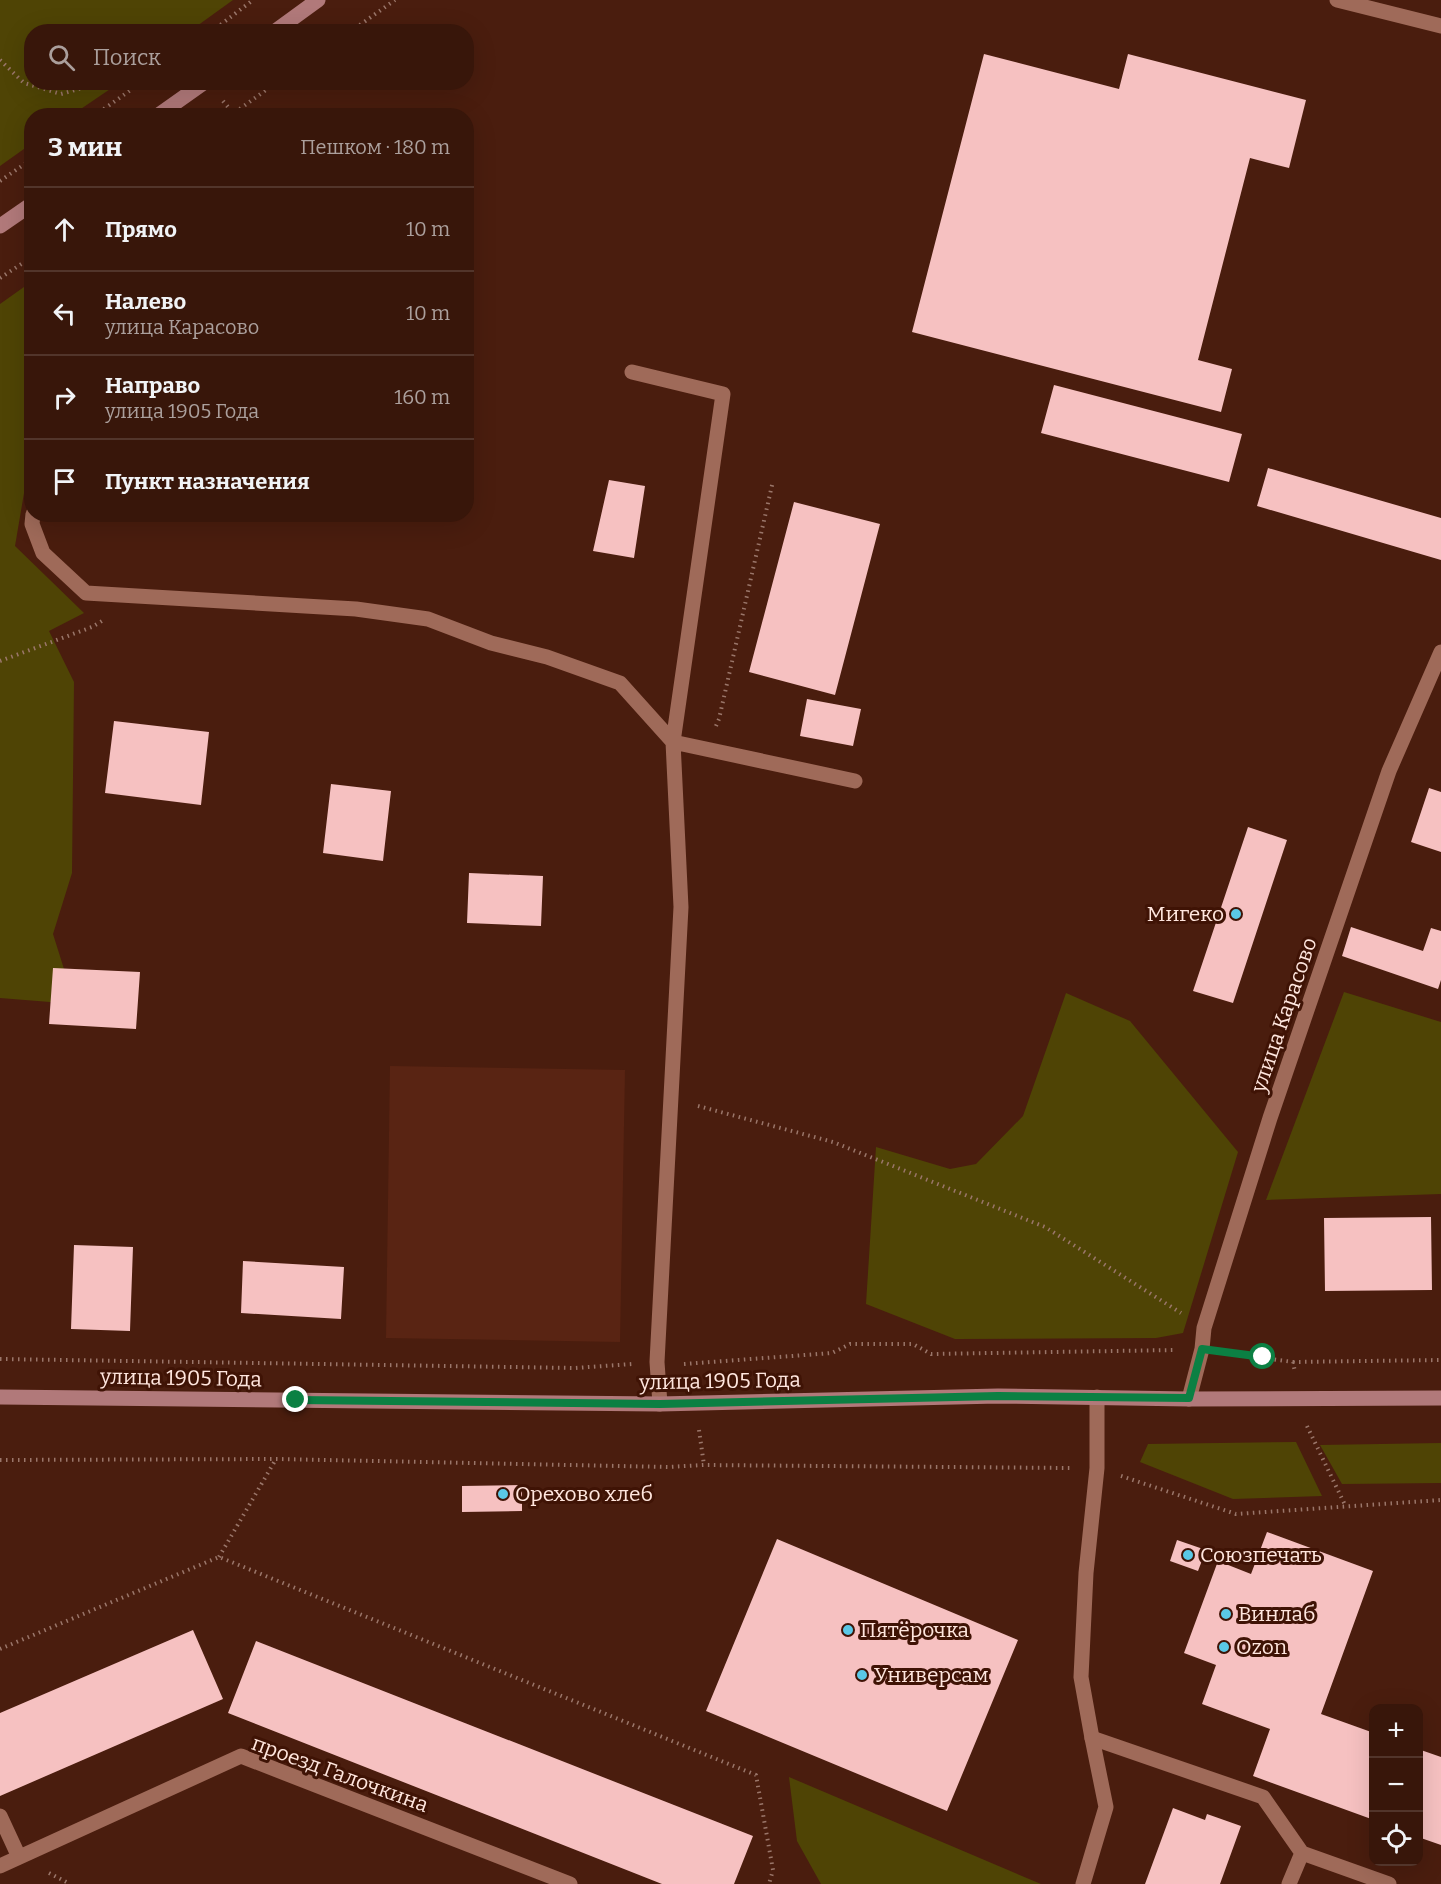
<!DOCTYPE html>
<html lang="ru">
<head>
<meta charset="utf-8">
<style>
  :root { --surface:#38160a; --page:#432318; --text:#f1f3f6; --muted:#ab9f9c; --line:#52352b }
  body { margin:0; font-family:Bitter,serif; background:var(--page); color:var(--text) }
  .controls { position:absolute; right:18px; bottom:18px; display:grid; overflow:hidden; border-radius:12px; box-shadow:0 6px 24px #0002 }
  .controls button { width:54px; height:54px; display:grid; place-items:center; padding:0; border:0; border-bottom:2px solid var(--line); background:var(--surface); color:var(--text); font:30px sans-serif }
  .stop { position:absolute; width:18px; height:18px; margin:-14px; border:4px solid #0b8043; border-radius:50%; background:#fff }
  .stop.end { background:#0b8043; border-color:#fff; box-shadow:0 2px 6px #0008 }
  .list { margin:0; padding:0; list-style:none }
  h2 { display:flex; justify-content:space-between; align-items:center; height:78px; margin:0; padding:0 24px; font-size:26px }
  h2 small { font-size:20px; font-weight:400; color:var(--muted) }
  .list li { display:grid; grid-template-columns:39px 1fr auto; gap:18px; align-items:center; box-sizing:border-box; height:84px; padding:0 24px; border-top:2px solid var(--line) }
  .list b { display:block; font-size:22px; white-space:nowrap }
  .list p { margin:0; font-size:20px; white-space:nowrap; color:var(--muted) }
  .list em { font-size:20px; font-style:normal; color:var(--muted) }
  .icon { flex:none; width:33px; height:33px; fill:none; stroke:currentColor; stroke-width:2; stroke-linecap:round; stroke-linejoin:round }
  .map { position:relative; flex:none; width:1441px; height:1884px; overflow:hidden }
  .search { position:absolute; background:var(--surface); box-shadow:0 6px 24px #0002; left:24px; top:24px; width:450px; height:66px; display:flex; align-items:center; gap:15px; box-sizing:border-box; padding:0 21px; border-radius:24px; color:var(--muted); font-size:22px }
  .panel { position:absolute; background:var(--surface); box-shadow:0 6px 24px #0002; left:24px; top:108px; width:450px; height:414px; border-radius:24px }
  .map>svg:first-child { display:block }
  .built { fill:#592413 }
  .green { fill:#4f4405 }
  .building { fill:#f6c1c1 }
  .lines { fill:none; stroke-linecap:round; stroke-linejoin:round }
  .path { stroke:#9a766a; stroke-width:4; stroke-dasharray:1.5 4.5; stroke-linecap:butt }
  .lane { stroke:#9f6a59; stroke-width:15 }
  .street { stroke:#9f6a59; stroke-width:15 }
  .secondary { stroke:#b1797a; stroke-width:15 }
  .route { stroke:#0b8043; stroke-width:8 }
  .poi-dot { fill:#5ac8e6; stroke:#3f1305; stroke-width:2 }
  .labels { text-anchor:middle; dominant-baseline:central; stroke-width:6; stroke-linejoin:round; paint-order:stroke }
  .poi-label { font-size:21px; fill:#ffe6de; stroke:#3f1305; text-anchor:start }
  .street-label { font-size:21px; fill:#ffe6de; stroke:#3f1305 }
</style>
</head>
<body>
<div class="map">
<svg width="1441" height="1884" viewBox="0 0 1441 1884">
  <rect width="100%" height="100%" fill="#4a1d0e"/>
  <path class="built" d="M390 1066 625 1070 620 1342 386 1338Z"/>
  <path class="green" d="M0 0H233L190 31 32 32V82L119 83 72 115 32 116 31 144 0 166Z
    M31 282V452L15 546 84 613 49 631 74 682 72 873 53 934 75 1004 0 998V304Z
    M1344 992 1441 1022V1194L1266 1200Z
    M1066 993 1130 1021 1238 1152 1183 1333 1156 1338 955 1339 866 1304 876 1147 950 1169 976 1164 1023 1116Z
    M1296 1442 1322 1496 1233 1499 1140 1462 1148 1444Z
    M1441 1443V1483L1342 1484 1320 1445Z
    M789 1777 1041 1884H821L797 1841Z"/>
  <path class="building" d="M984 54 1119 89 1128 54 1306 100 1289 168 1250 158 1198 360 1232 369 1221 412 912 332Z
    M1054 385 1242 434 1229 482 1041 433Z
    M1268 468 1441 518V560L1257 506Z
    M609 480 645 486 634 558 593 551Z
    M794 502 880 524 835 695 749 672Z
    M807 699 861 709 853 746 800 736Z
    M114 721 209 732 201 805 105 793Z
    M331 784 391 791 383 861 323 853Z
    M1429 788 1441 792V852L1411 842Z
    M1248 827 1287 840 1233 1003 1193 991Z
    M469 873 543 876 541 926 467 923Z
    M1351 927 1423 951 1431 928 1441 931V980L1438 989 1342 956Z
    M53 968 140 972 136 1029 49 1024Z
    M1431 1217 1432 1290 1325 1291 1324 1218Z
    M74 1245 133 1247 130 1331 71 1329Z
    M243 1261 344 1267 341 1319 241 1313Z
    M522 1485V1511L462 1512V1486Z
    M1267 1532 1373 1571 1321 1714 1374 1733V1820L1253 1776 1270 1729 1202 1704 1216 1665 1184 1653 1218 1561 1251 1574Z
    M777 1539 1018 1640 947 1811 706 1711Z
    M1177 1540 1206 1550 1198 1571 1170 1561Z
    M193 1630 223 1699 0 1796V1713Z
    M256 1641 753 1836 734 1884H662L228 1713Z
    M1418 1749 1441 1757V1845L1418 1837Z
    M1173 1808 1205 1820 1207 1814 1241 1826 1220 1884H1145Z"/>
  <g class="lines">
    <path class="path" d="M211 32 253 0
      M350 32 395 0
      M0 60 24 83 61 94 103 82
      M223 101 233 113 245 116
      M94 116 142 82
      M230 116 277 82
      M0 181 32 159
      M0 278 32 257
      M0 661 92 627 102 621
      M716 726 719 719 773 481
      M698 1106 833 1142 1045 1227 1181 1313
      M1227 1353 1293 1362 1295 1372
      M0 1359 575 1368 632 1364
      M1293 1362 1441 1360
      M684 1364 832 1353 850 1344H913L931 1354 1175 1350
      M1307 1426 1346 1507
      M699 1430 704 1465
      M0 1460 276 1459 668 1467 704 1465 1070 1468
      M1121 1476 1236 1514 1441 1500
      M219 1557 276 1459
      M0 1649 219 1557 756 1775 773 1870 769 1884
      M49 1873 70 1884"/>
    <path class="lane" d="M1337 0 1441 26
      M632 372 723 394 673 742 681 907 657 1362 660 1404
      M33 514 32 524 43 553 86 593 356 609 428 619 491 643 547 657 620 683 673 742 855 781
      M1092 1738 1263 1797 1302 1853
      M0 1816 19 1857
      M0 1866 241 1756 570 1884
      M1289 1884 1302 1853 1389 1884"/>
    <path class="street" d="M1189 1399 1202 1349 1204 1328 1270 1118 1389 771 1441 652
      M1083 1884 1106 1807 1092 1738 1081 1677 1086 1573 1097 1468V1397"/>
    <path class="secondary" d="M274 32 318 0
      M157 116 205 82
      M0 226 32 204
      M0 1397 660 1404 998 1396 1189 1399 1441 1398"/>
  </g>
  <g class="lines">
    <path class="route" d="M296 1400 660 1404 998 1396 1189 1398 1202 1349 1263 1357"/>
  </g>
  <g class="poi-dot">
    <circle cx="1236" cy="914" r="6"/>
    <circle cx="503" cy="1494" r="6"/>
    <circle cx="1188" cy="1555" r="6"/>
    <circle cx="1226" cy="1614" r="6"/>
    <circle cx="848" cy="1630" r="6"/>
    <circle cx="1224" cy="1647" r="6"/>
    <circle cx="862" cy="1675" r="6"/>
  </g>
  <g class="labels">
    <g class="poi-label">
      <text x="1224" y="914" text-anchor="end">Мигеко</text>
      <text x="515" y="1494">Орехово хлеб</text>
      <text x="1200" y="1555">Союзпечать</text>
      <text x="1238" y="1614">Винлаб</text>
      <text x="860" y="1630">Пятёрочка</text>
      <text x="1236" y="1647">Ozon</text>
      <text x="874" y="1675">Универсам</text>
    </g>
    <g class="street-label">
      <text transform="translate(1284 1015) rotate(-71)">улица Карасово</text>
      <text transform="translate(181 1378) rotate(1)">улица 1905 Года</text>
      <text transform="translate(720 1381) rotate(-1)">улица 1905 Года</text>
      <text transform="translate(340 1774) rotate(20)">проезд Галочкина</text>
    </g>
  </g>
</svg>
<div class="controls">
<button>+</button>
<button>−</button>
<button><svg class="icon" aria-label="locate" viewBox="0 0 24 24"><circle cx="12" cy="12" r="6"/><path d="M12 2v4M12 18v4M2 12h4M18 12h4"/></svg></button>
</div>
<div class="stop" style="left:1263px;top:1357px"></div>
<div class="stop end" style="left:296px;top:1400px"></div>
<div class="search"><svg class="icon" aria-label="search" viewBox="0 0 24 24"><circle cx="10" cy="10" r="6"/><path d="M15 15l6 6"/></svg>Поиск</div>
<section class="panel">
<h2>3 мин<small>Пешком · 180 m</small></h2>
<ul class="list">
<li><svg class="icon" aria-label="ahead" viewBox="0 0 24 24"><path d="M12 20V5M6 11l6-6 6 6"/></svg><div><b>Прямо</b></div><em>10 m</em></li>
<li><svg class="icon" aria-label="left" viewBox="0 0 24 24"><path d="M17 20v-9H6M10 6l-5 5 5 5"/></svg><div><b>Налево</b><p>улица Карасово</p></div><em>10 m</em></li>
<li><svg class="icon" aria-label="right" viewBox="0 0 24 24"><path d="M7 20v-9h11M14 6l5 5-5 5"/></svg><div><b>Направо</b><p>улица 1905 Года</p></div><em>160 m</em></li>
<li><svg class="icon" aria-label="arrive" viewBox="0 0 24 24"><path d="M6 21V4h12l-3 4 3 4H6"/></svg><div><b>Пункт назначения</b></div></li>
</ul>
</section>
</div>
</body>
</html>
